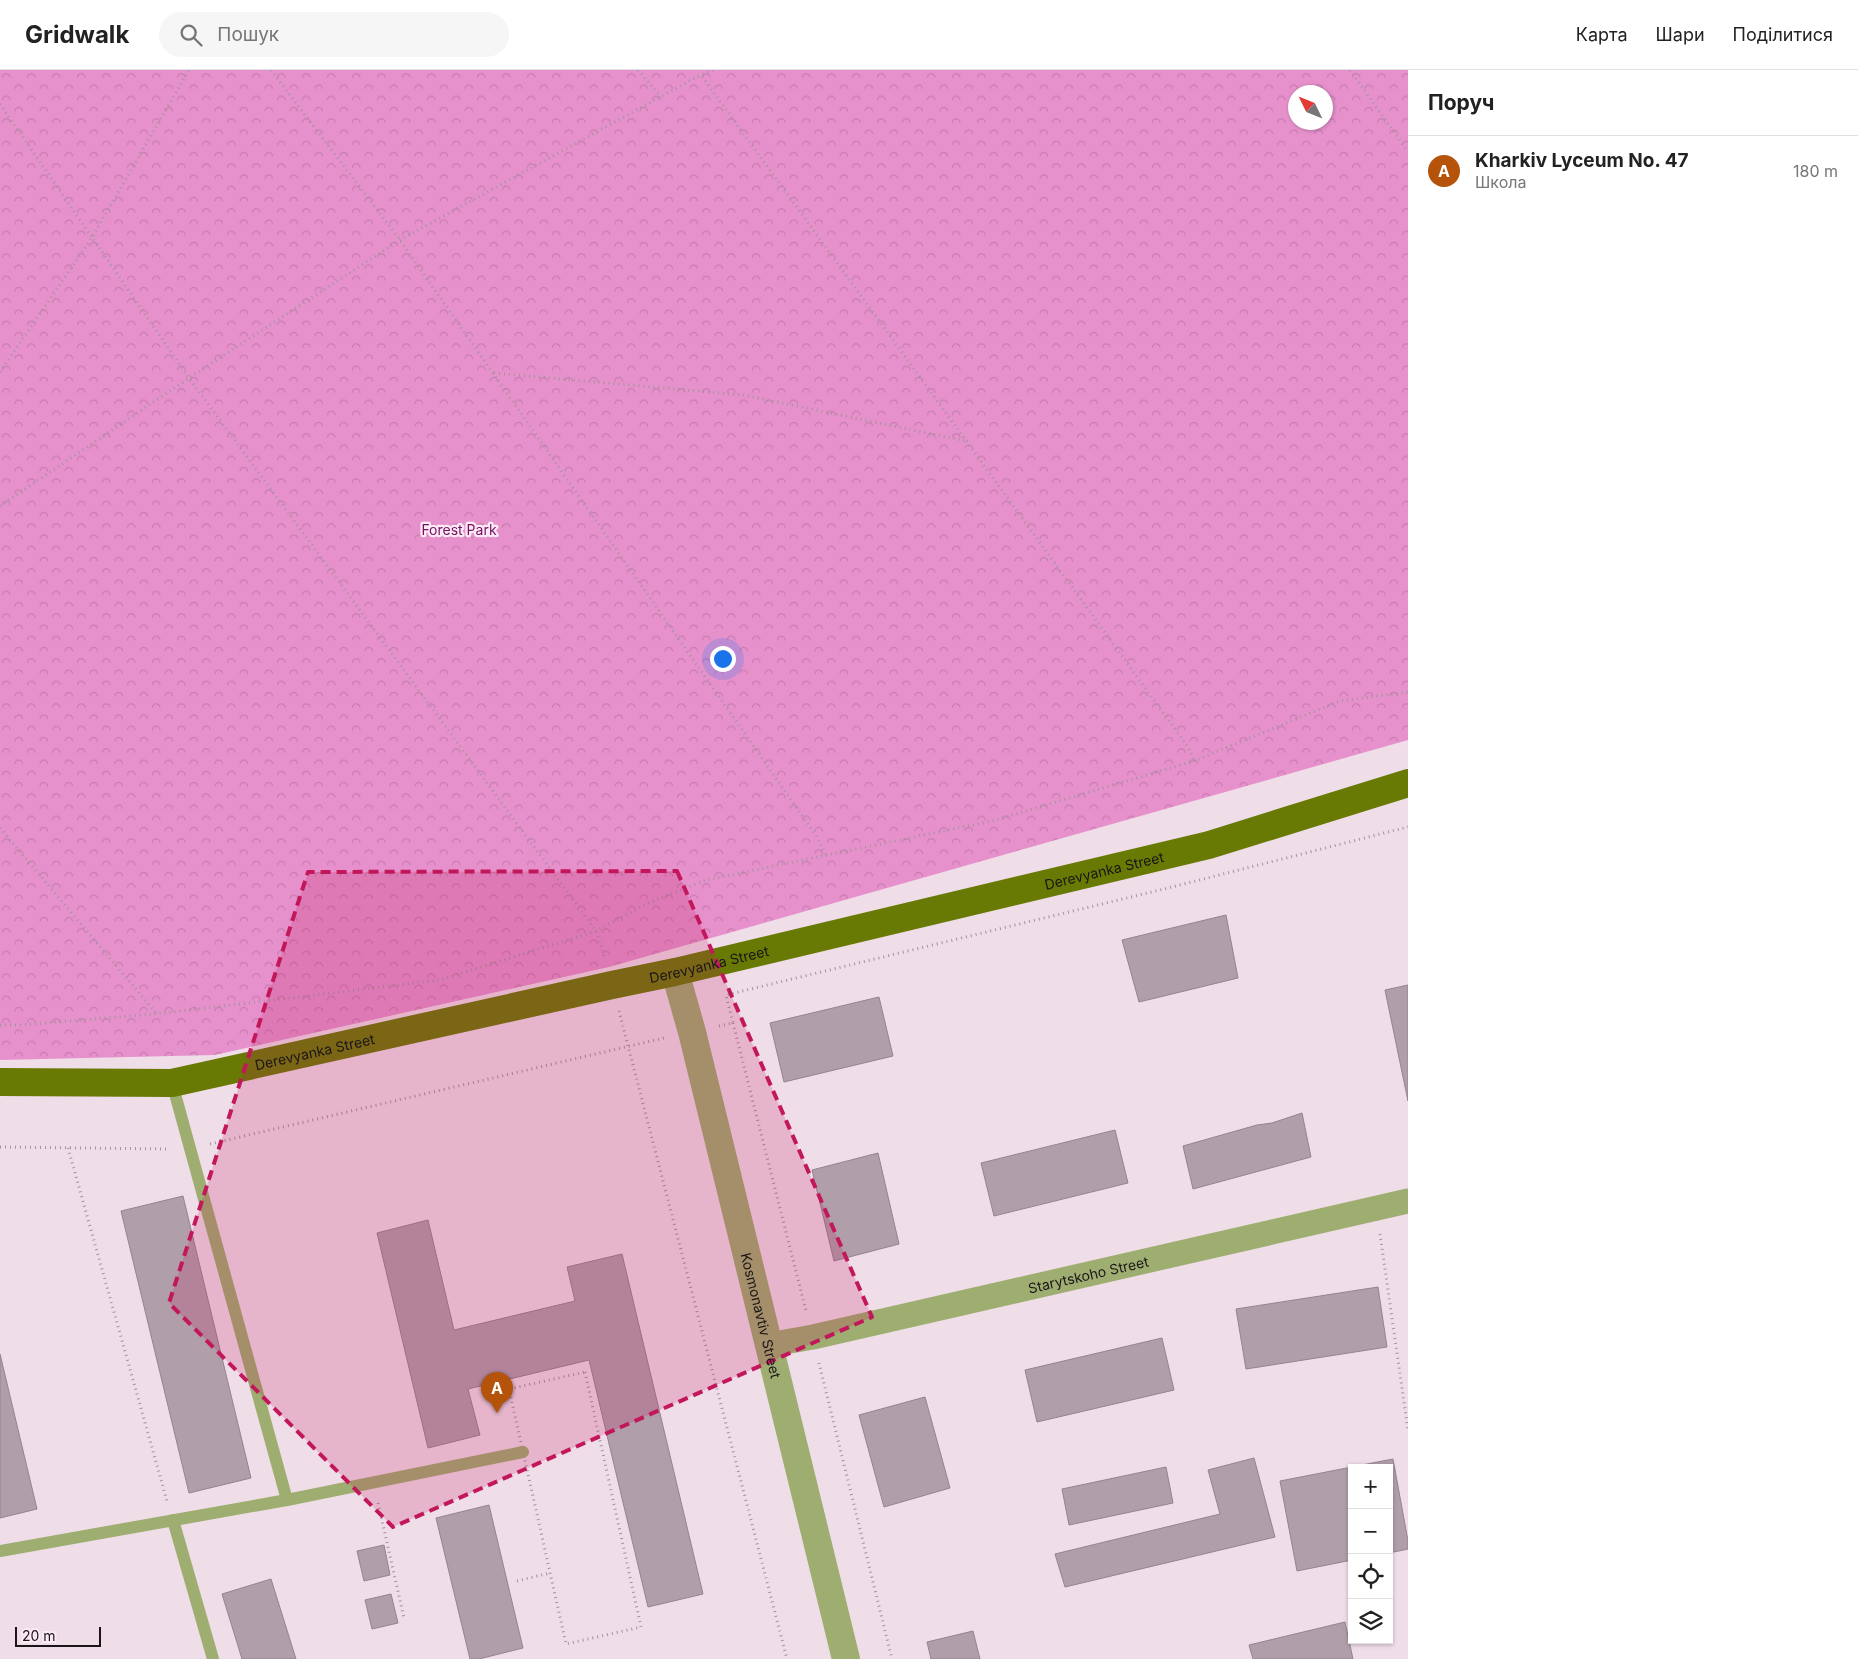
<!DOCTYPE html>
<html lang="uk">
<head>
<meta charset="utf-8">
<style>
  :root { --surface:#fff; --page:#f6f6f6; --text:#222; --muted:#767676; --line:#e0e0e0; --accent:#b45309 }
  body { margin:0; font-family:Inter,sans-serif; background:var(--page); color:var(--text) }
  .controls { position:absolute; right:15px; bottom:15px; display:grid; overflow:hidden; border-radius:0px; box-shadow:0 1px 4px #0004 }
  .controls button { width:45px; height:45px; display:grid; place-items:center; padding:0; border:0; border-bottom:1px solid var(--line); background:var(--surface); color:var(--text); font:25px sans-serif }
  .compass { position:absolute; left:1288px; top:15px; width:45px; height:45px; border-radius:50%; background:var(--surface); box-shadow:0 1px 4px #0004; rotate:313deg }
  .scale { position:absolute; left:15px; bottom:12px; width:86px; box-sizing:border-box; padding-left:5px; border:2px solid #1b1519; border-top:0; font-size:14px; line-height:18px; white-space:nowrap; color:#1b1519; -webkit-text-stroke:4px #fceaf6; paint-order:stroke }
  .you { position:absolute; left:722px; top:588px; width:18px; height:18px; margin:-12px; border:4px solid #fff; border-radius:50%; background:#1a73e8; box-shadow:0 0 0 8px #1a73e833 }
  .badge { display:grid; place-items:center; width:32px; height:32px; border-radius:50%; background:var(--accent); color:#fff; font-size:16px; font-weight:700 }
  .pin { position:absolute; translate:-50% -41px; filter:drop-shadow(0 1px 2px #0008) }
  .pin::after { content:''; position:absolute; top:26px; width:18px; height:15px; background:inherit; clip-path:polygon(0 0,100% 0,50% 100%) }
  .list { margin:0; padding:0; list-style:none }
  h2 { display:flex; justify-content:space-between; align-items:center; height:65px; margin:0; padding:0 20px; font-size:21px }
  h2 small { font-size:16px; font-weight:400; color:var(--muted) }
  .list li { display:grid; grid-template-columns:32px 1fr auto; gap:15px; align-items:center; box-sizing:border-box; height:70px; padding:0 20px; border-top:1px solid var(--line) }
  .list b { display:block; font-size:19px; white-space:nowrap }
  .list p { margin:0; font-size:16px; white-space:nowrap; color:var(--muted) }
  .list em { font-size:16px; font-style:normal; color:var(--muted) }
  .icon { flex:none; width:28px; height:28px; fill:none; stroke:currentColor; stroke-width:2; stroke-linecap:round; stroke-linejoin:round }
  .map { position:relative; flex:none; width:1408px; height:1589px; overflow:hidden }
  header { display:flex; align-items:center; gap:30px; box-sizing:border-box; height:70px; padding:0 25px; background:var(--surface); border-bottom:1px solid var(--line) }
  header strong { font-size:24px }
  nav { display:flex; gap:28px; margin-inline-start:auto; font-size:18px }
  .search { width:350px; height:45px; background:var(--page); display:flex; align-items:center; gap:12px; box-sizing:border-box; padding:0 18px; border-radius:28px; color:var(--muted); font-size:19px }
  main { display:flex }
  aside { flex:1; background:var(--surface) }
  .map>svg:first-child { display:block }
  .forest { fill:url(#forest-crowns); fill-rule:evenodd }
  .building { fill:#b09fa9; stroke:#94848e }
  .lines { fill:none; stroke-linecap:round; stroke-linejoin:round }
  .path { stroke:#a2949d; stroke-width:3; stroke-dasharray:1 4; stroke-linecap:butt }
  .service { stroke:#9ead70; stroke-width:12 }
  .minor { stroke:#9ead70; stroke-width:25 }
  .tertiary { stroke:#9ead70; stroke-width:28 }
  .primary { stroke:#697a04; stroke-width:28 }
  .marked { fill:#c2185b; fill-opacity:0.2; stroke:#c2185b; stroke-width:4; stroke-dasharray:10 6; stroke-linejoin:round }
  .labels { text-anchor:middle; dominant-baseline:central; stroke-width:4.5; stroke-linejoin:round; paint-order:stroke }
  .park-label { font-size:14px; fill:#771060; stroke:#fceaf6 }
  .street-label { font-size:14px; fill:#1b1519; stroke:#fceaf6 }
</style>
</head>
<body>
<header>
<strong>Gridwalk</strong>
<div class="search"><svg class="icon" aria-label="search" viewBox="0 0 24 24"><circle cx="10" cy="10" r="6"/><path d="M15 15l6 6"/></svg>Пошук</div>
<nav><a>Карта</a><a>Шари</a><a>Поділитися</a></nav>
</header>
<main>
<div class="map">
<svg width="1408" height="1589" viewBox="0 0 1408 1589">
  <defs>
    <pattern id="forest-crowns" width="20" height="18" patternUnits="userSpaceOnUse" patternTransform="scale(1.25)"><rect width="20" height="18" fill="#e791cc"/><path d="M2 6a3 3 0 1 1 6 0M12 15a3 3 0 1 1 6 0" fill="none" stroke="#c67caf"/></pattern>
  </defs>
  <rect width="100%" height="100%" fill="#efdde8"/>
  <path class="forest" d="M0 0H1408V670L609 897 215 985 0 990ZM1296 22H1326V52H1296Z"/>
  <path class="building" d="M1226 845 1238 908 1139 932 1122 870Z
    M1408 915V1031L1385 920Z
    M879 927 893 986 784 1012 770 953Z
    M1302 1043 1311 1087 1193 1119 1183 1076 1257 1055 1272 1053Z
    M1115 1060 1128 1113 994 1146 981 1093Z
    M878 1083 899 1174 834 1191 812 1100Z
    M183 1126 251 1408 189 1423 121 1141Z
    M428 1150 454 1260 575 1231 567 1197 622 1184 703 1524 648 1537 589 1290 468 1319 480 1365 428 1378 377 1163Z
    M1378 1217 1387 1277 1246 1299 1236 1239Z
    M1162 1268 1174 1320 1037 1352 1025 1300Z
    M0 1284 37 1439 0 1448Z
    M925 1327 950 1418 884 1437 859 1345Z
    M1254 1388 1275 1467 1065 1517 1055 1484 1220 1444 1208 1400Z
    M1393 1389 1408 1471V1479L1389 1483V1398H1352V1490L1297 1501 1280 1411Z
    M1166 1397 1173 1433 1069 1455 1062 1419Z
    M489 1435 523 1578 479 1589H470L436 1448Z
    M384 1475 390 1505 364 1511 357 1481Z
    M271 1509 296 1589H242L222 1524Z
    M391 1524 398 1553 372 1559 365 1530Z
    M1345 1552 1353 1589H1253L1249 1575Z
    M973 1561 980 1589H931L927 1572Z"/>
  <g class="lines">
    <path class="path" d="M271 0 400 170 817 767 826 786
      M638 0 661 27
      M713 0 701 5 1188 677 1194 691
      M1350 0 1408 82
      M0 34 189 308 596 861 606 889
      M0 302 91 169 189 0
      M494 303 743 325 966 371
      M0 436 189 308 400 170 702 4
      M0 758 156 943
      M619 941 787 1589
      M733 953 806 1241
      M0 955H19L156 944 440 910 596 861 646 834 706 810 992 751 1194 691 1340 631 1408 622
      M719 956 733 953 726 925 1168 818 1408 757
      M210 1074 664 968
      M0 1077 169 1079
      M68 1078 167 1431
      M1380 1164 1408 1360
      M819 1293 892 1589
      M585 1302 641 1557 566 1574 509 1319Z
      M378 1433 404 1548
      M517 1511 550 1503"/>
    <path class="service" d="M172 1013 287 1430
      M173 1450 213 1589
      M0 1481 287 1430 523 1382"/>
    <path class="minor" id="s1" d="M768 1275 813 1267 1408 1131"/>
    <path class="tertiary" id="s2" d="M675 902 692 962 846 1589"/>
    <path class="primary" id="s3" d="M0 1012 172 1013 612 915 675 902 1209 775 1408 713"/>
  </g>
  <path class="marked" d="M677 801 872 1247 393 1457 169 1233 308 802Z"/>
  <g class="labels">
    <g class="park-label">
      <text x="459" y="459">Forest Park</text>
    </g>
    <g class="street-label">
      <text stroke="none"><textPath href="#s3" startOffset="1128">Derevyanka Street</textPath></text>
      <text stroke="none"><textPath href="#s3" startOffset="722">Derevyanka Street</textPath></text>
      <text stroke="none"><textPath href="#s3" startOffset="318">Derevyanka Street</textPath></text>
      <text stroke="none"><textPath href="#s1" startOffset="328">Starytskoho Street</textPath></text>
      <text stroke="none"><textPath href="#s2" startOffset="354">Kosmonavtiv Street</textPath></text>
    </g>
  </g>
</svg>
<div class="controls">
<button>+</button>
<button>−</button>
<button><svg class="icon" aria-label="locate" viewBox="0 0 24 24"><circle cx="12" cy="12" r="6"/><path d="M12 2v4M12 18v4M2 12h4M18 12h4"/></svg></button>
<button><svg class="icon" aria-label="layers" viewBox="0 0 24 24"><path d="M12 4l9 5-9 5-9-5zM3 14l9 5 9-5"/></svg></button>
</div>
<svg class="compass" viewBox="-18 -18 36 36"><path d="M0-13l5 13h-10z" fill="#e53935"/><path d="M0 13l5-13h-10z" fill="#767676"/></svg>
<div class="scale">20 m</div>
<div class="you"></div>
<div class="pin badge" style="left:497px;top:1343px">A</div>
</div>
<aside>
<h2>Поруч<small></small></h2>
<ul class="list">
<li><span class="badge">A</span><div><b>Kharkiv Lyceum No. 47</b><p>Школа</p></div><em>180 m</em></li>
</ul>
</aside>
</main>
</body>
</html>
